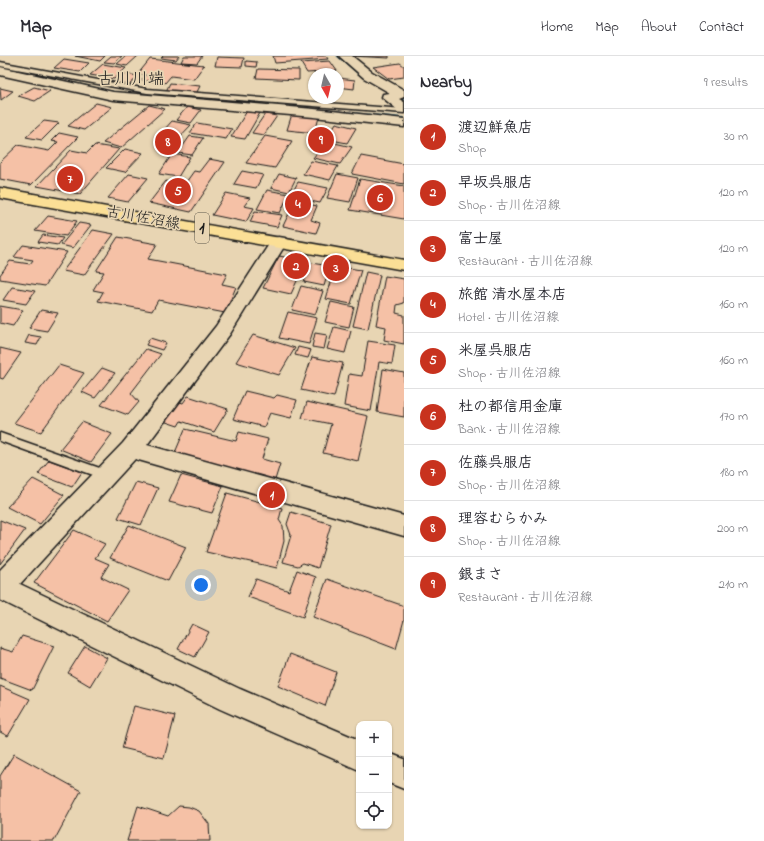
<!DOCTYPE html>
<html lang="en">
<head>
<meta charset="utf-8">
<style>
  :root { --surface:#fff; --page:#f2f2f3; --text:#2b2b33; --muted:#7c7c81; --line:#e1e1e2; --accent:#c8321e }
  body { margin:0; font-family:"Indie Flower","Klee One",sans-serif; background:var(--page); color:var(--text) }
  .controls { position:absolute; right:12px; bottom:12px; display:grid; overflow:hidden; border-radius:8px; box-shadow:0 1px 3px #0004 }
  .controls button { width:36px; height:36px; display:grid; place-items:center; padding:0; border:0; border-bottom:1px solid var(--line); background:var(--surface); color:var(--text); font:20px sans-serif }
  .compass { position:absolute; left:308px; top:12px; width:36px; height:36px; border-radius:50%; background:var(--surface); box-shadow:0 1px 3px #0004; rotate:172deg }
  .you { position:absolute; left:201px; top:529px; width:14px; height:14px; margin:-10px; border:3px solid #fff; border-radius:50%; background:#1a73e8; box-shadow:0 0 0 6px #1a73e833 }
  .badge { display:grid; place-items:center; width:26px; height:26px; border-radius:50%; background:var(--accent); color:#fff; font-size:13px; font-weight:700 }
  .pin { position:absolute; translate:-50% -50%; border:2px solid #fff; box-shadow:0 1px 4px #0006 }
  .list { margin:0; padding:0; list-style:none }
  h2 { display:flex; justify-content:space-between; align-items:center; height:52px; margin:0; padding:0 16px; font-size:17px }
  h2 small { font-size:13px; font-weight:400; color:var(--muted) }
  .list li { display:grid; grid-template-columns:26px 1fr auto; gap:12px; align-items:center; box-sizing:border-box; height:56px; padding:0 16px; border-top:1px solid var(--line) }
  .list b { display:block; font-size:15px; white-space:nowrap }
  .list p { margin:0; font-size:13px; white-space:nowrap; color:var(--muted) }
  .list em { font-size:13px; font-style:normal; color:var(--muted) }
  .icon { flex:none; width:22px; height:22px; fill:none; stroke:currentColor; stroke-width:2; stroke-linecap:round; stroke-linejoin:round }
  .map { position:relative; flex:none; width:404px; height:785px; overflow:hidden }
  header { display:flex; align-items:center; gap:24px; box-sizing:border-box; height:56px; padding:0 20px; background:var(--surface); border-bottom:1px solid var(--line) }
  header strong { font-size:19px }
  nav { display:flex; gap:22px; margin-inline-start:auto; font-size:14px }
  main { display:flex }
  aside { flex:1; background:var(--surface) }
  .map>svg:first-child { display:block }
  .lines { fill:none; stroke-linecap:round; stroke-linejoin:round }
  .stream { fill:#5c8996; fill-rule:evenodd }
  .building { fill:#f5c1a6; stroke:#1c1c1c }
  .service-casing { stroke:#1c1c1c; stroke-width:3 }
  .minor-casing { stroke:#1c1c1c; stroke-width:3 }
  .primary-casing { stroke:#1c1c1c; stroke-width:3 }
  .service { fill:#e8d5b3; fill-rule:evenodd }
  .minor { fill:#e8d5b3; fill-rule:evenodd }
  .primary { fill:#fbdf96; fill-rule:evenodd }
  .labels { text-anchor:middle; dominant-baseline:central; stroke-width:3.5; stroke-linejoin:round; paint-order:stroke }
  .far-street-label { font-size:15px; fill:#1c1c1c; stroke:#e8d5b3 }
  .far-quarter-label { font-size:17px; fill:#1c1c1c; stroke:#e8d5b3 }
  .shield { fill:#e8d5b3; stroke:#595449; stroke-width:1 }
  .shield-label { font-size:17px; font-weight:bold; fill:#1c1c1c }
</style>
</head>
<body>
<header>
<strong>Map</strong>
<nav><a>Home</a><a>Map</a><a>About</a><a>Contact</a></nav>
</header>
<main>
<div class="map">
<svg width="404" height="785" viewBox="0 0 404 785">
  <rect width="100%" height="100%" fill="#e8d5b3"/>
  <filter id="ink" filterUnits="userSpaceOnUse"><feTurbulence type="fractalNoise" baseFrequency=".025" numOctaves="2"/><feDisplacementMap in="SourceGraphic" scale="8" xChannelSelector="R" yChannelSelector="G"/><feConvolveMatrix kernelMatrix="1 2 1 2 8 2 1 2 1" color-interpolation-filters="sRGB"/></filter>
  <g filter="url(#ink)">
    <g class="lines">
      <path class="stream" d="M336 0H340L363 18 404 43V46L360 20Z
        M0 10 114 35 116 36 114 37 0 12Z
        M301 51 404 61V63L303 53 301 52Z"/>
    </g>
    <path class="building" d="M75 0H105L100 5Z
      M111 0H122L114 7 104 6Z
      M126 0H138L127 10 117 8Z
      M163 0H179L176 4 161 2Z
      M184 0H202L197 7 181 6Z
      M273 0H326L328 3 275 7Z
      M351 0H389V2Z
      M217 1 244 2 242 11 215 10Z
      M64 3 89 7 80 16 54 12Z
      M150 3 204 9 194 23 171 20 165 27 141 24 146 19 138 18Z
      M246 5 257 6 256 11 246 10Z
      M330 5 337 15 307 17 301 7Z
      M400 7 404 10V21L389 23 373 11Z
      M103 8 126 12 114 23 90 19Z
      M258 13 299 14V24L256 22Z
      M125 18 139 20 128 30 115 27Z
      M338 22 355 24 354 33 338 31Z
      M170 27 200 30 196 38 166 35Z
      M34 31 50 35 35 45 18 40Z
      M0 32 13 35 1 44Z
      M96 47 112 51 84 74 68 70Z
      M149 49 165 53 121 92 103 87Z
      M187 51 201 54 191 67 176 64Z
      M247 55 260 57 245 83 231 81Z
      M265 58 277 60 264 79 252 77Z
      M292 58 319 61 315 77 287 74Z
      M44 65 59 67 42 84 26 81Z
      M172 65 191 69 173 88 155 84Z
      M197 67 232 73 226 83 190 77Z
      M336 67 356 72 347 87 326 83Z
      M59 77 78 81 31 129 0 123V106L18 89 49 95 58 86 51 85Z
      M190 80 203 82 192 99 178 97Z
      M265 80 292 85 275 112 246 107Z
      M326 85 352 91 340 108 313 102Z
      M95 89 119 93 80 138 37 130 71 94 87 97Z
      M125 93 143 97 125 116 106 112Z
      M172 98 190 101 178 121 159 118Z
      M361 100 404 108V128L352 118Z
      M209 103 225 106 191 156 149 147 166 125 184 129 194 115 199 116Z
      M311 105 338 110 330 124 303 118Z
      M242 115 263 119 256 132 234 128Z
      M129 118 148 122 128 146 108 142Z
      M279 118 296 122 289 136 271 132Z
      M337 118 358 122 350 146 327 142Z
      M360 123 404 130V163L350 154Z
      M298 126 328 132 320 147 290 141Z
      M267 134 289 138 280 157 257 153Z
      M226 137 250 142 244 150 254 152 246 166 212 159Z
      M295 145 317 150 311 164 320 167 316 177 283 170Z
      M255 155 282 159 277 171 250 166Z
      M48 160 77 165 66 180 35 175Z
      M79 167 91 169 73 192 61 189Z
      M93 174 114 178 84 219 63 215Z
      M43 179 63 182 58 189 38 186Z
      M118 181 157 188 148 203 227 218 222 228 236 231 225 257 158 244 152 255 98 245 103 236 93 234 104 216 96 215Z
      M23 189 67 196 45 230 0 223V219L10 205 30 208 33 204 14 201Z
      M279 200 306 205 291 238 263 232Z
      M311 207 330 210 324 230 304 226Z
      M336 210 361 214 351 248 326 243Z
      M366 216 380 219 368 273 353 270Z
      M385 220 404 223V247L397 249 396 257 404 259V288L384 284 386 271 376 269Z
      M301 230 323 235 315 259 292 254Z
      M12 231 35 235 26 248 3 244Z
      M331 246 354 251 349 271 325 266Z
      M0 250 23 254 13 270 0 267Z
      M41 254 58 257 47 275 29 272Z
      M288 256 317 262 309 288 279 282Z
      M334 271 351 275 345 297 327 293Z
      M315 277 327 279 324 293 312 291Z
      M29 279 41 281 37 289 25 287Z
      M253 279 295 292 279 319 236 306Z
      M150 282 166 287 162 294 146 289Z
      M368 285 395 289 392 308 379 306 371 355 344 350 349 318 362 320Z
      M298 291 311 294 308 302 295 299Z
      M0 292 21 297 3 323 0 322Z
      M146 293 161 298 131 337 139 346 128 359 101 349Z
      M312 301 343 307 334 341 301 334Z
      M59 309 84 317 41 376 14 367Z
      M102 312 115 317 95 342 82 336Z
      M383 313 404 317V361L377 356Z
      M245 335 274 342 277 339 297 344 291 362 270 357 264 371 233 363Z
      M188 340 228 353 214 376 181 365 178 370 160 364 174 344 183 347Z
      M307 346 368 360 358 405 323 397 331 368 302 362Z
      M82 366 112 378 91 406 60 393Z
      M185 373 236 385 239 376 268 383 262 403 280 408 275 424 174 399Z
      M49 404 82 416 72 431 38 418Z
      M181 419 223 430 212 457 169 446Z
      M33 423 64 439 40 468 7 451Z
      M136 426 158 432 141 469 118 462Z
      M227 437 282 452 279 464 283 470 284 485 277 512 206 496Z
      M291 456 331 468 318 512 303 507 298 510 283 506 291 479 287 468Z
      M0 464 25 474 0 508Z
      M129 469 186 491 168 525 110 502Z
      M74 474 105 488 95 502 109 508 101 521 128 534 107 565 34 527Z
      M297 514 316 521 303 561 248 541 256 523 289 535Z
      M327 523 404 550V564L396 593 313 561Z
      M192 568 209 576 195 601 178 593Z
      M22 580 54 590 32 634 0 622V592L13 596Z
      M85 590 107 602 90 630 68 617Z
      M290 598 336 616 325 650 278 630Z
      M0 630 30 643 8 680 0 676Z
      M134 650 175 660 164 702 122 692Z
      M14 698 81 735 54 785H0V720Z
      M138 750 168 760 179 750 189 751 199 755 209 768 210 785H127Z"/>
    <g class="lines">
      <g class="service-casing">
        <path id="service" d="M0 6 147 33 404 53V57L147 37 0 10Z
          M0 377 111 416 113 419 111 422 107 424 0 385Z"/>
      </g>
      <g class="minor-casing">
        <path id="minor" d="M339 0H352L372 16 404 34V41L399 43 404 46V56L399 55 382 41 383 38 390 37 364 22Z
          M0 11 113 36 314 53 404 63V71L314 61 113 44 0 19Z
          M279 181 285 182 287 186 230 278 147 389 404 460V480L135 403 20 528 240 633 359 684V714L220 653 0 544V514L123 387 216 270 273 182Z
          M389 697 404 703V733L389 727Z"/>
      </g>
      <g class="primary-casing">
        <path id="primary" d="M0 132 404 204V214L0 142Z"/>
      </g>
      <use href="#service" class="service"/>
      <use href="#minor" class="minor"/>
      <use href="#primary" class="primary"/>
    </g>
  </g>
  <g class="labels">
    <g class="far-street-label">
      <text transform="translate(143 162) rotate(10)">古川佐沼線</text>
    </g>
    <g class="far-quarter-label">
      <text x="131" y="23">古川川端</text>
    </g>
    <rect class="shield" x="195" y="157" width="14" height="30" rx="3"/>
    <g class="shield-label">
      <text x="202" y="172">1</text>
    </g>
  </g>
</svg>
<div class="controls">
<button>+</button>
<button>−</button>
<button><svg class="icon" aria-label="locate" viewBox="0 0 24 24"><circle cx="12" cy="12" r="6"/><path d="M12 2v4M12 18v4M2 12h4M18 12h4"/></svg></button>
</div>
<svg class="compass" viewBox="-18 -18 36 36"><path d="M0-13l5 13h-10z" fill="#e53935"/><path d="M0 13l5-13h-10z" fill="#7c7c81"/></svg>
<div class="you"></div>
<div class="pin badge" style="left:272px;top:439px">1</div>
<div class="pin badge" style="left:296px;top:210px">2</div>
<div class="pin badge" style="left:336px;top:212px">3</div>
<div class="pin badge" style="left:298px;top:148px">4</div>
<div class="pin badge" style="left:178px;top:135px">5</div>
<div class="pin badge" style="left:380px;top:142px">6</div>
<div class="pin badge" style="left:70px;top:123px">7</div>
<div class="pin badge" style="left:168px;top:86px">8</div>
<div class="pin badge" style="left:321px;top:84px">9</div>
</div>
<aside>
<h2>Nearby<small>9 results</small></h2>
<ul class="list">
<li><span class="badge">1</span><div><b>渡辺鮮魚店</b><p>Shop</p></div><em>30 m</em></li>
<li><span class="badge">2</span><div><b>早坂呉服店</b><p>Shop · 古川佐沼線</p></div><em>120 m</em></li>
<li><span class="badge">3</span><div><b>富士屋</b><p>Restaurant · 古川佐沼線</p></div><em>120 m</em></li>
<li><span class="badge">4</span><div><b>旅館 清水屋本店</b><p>Hotel · 古川佐沼線</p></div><em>160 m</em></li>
<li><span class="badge">5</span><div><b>米屋呉服店</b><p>Shop · 古川佐沼線</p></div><em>160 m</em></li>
<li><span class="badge">6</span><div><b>杜の都信用金庫</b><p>Bank · 古川佐沼線</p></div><em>170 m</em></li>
<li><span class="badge">7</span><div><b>佐藤呉服店</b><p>Shop · 古川佐沼線</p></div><em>180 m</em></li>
<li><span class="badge">8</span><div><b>理容むらかみ</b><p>Shop · 古川佐沼線</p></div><em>200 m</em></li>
<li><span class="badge">9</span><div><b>銀まさ</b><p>Restaurant · 古川佐沼線</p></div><em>210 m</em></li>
</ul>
</aside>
</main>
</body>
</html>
